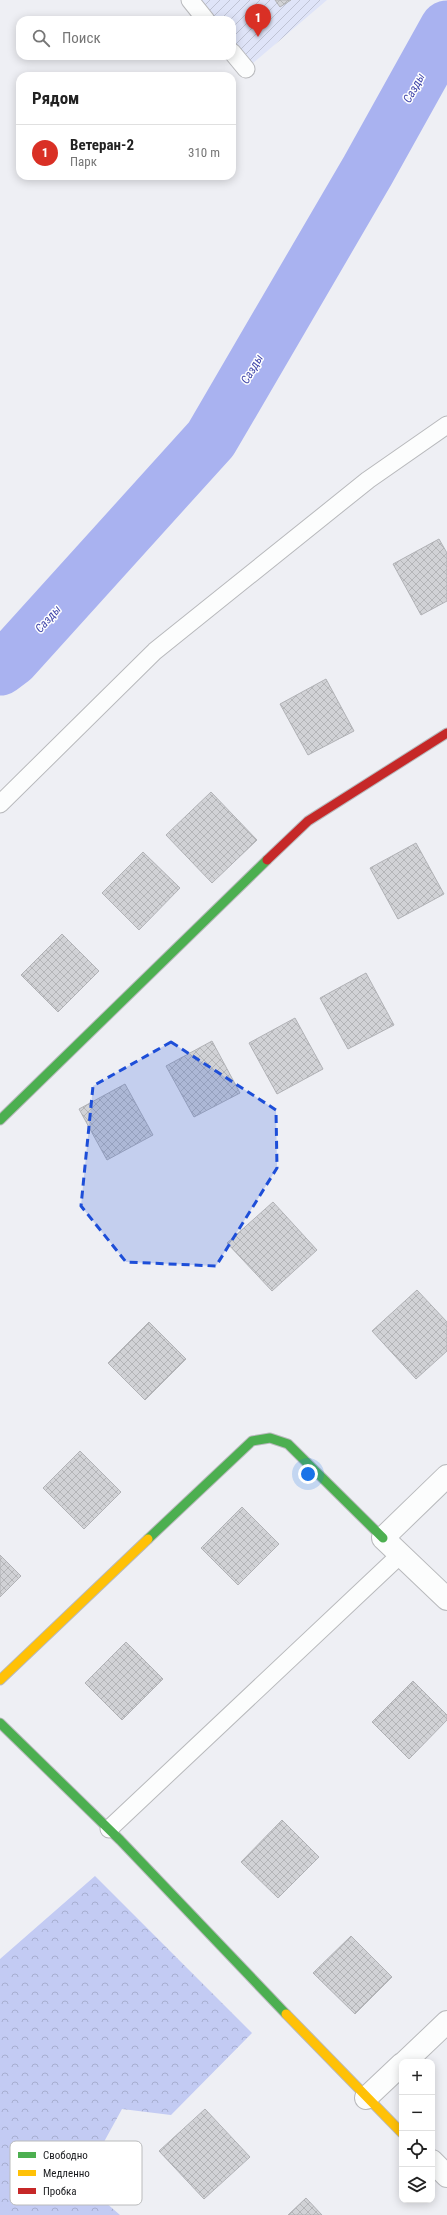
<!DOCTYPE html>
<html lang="ru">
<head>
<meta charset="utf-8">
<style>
  :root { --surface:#fff; --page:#f2f2f2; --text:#222; --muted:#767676; --line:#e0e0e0; --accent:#d93025 }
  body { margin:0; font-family:"Roboto Condensed",sans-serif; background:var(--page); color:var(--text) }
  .controls { position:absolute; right:12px; bottom:12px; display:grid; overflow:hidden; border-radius:8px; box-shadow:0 2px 10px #0003 }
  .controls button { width:36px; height:36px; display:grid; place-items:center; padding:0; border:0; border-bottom:1px solid var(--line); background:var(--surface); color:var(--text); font:20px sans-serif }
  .you { position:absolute; left:308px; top:1474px; width:14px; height:14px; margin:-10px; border:3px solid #fff; border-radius:50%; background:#1a73e8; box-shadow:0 0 0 6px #1a73e833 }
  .badge { display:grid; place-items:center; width:26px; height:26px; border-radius:50%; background:var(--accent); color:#fff; font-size:13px; font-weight:700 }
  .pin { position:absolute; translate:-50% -33px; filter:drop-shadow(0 1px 2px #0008) }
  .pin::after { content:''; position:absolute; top:21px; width:14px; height:12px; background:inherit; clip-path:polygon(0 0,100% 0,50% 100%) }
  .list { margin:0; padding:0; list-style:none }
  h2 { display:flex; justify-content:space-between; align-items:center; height:52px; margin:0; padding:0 16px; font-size:17px }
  h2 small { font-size:13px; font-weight:400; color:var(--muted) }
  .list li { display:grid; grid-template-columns:26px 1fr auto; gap:12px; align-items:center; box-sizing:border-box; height:56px; padding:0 16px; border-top:1px solid var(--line) }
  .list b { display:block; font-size:15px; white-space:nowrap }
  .list p { margin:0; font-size:13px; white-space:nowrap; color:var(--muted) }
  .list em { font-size:13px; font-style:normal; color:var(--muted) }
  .icon { flex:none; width:22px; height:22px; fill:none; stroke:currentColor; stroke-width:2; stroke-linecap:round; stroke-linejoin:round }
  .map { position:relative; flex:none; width:447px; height:2215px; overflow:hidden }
  .search { position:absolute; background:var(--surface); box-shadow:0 2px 10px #0003; left:16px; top:16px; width:220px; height:44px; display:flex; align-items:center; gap:10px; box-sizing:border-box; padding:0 14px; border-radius:12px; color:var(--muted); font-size:15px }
  .panel { position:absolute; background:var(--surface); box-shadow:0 2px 10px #0003; left:16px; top:72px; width:220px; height:108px; border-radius:12px }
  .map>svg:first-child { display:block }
  .forest { fill:url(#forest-crowns) }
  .garden { fill:url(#garden-furrows) }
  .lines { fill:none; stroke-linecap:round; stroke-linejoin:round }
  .river { stroke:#a9b2f0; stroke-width:55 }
  .building { fill:url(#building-cross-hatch); stroke:#b1b2b6 }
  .lane-casing { stroke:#b8b9bc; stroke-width:19 }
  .street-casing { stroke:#b8b9bc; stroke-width:24 }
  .fast-casing { stroke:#b8b9bc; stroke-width:11 }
  .slow-casing { stroke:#b8b9bc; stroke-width:11 }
  .jam-casing { stroke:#b8b9bc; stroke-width:11 }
  .lane { stroke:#fcfdfd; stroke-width:17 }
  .street { stroke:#fcfdfd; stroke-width:22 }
  .fast { stroke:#4caf50; stroke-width:9 }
  .slow { stroke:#ffc107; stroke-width:9 }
  .jam { stroke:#c62828; stroke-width:9 }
  .marked { fill:#1d4ed8; fill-opacity:0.2; stroke:#1d4ed8; stroke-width:3; stroke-dasharray:8 5; stroke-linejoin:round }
  .labels { text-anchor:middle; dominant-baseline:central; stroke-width:3; stroke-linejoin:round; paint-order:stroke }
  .water-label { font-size:12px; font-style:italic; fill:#4349ab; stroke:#fff }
  .key { fill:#fff; stroke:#babbbc; stroke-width:1 }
  .key-label { font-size:11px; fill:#1a1b1e }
</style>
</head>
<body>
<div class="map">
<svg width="447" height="2215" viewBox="0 0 447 2215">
  <defs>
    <pattern id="forest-crowns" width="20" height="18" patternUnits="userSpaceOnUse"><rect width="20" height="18" fill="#c3cbf3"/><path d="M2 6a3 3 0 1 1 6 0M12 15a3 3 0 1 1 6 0" fill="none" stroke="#a7aed0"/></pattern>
    <pattern id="garden-furrows" width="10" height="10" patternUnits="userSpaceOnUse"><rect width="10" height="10" fill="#dfe4f8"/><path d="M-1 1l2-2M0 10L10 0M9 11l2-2" fill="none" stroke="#bfc3d4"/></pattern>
    <pattern id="building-cross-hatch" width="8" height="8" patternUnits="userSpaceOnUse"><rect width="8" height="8" fill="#d1d2d6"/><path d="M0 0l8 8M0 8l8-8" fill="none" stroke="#b3b4b7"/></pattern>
  </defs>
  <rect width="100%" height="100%" fill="#eeeff4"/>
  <path class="forest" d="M95 1876 252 2033 171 2115 122 2109 82 2182 120 2215H0V1959Z"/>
  <path class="garden" d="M181 0H327L246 69 232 54V20H200Z"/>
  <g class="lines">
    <path class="river" d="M0 668 12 659 211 439 368 170 447 28"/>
  </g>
  <path class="building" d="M275 0H291L280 7Z
    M439 539 447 553V601L421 615 393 564Z
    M326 679 354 731 308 755 280 704Z
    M211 792 257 840 212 883 166 835Z
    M416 843 444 894 398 919 370 868Z
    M143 852 180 888 139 930 102 893Z
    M62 934 99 971 58 1012 21 975Z
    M366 973 394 1025 348 1049 320 998Z
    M295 1018 323 1069 277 1094 249 1043Z
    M212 1041 240 1093 194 1117 166 1066Z
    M125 1084 153 1135 107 1160 79 1109Z
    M273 1202 317 1250 272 1291 227 1243Z
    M417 1290 447 1322V1351L416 1379 372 1331Z
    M149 1322 186 1359 145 1400 108 1363Z
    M80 1451 121 1492 84 1529 43 1488Z
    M242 1507 279 1544 238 1585 201 1548Z
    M0 1555 21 1576 0 1597Z
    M126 1642 163 1679 122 1720 85 1683Z
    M413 1681 447 1715V1720L409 1759 372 1722Z
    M282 1820 319 1857 278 1898 241 1862Z
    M351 1936 392 1977 355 2014 313 1973Z
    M205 2109 250 2157 204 2199 159 2151Z
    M306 2198 322 2215H288Z"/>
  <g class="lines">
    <g class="lane-casing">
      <path id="lane" d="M190 0 206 20
        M232 52 246 69
        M0 804 155 651 368 480 447 425
        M109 1829 400 1555"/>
    </g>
    <g class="street-casing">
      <path id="street" d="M447 1476 383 1538 447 1599
        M405 2062 447 2022
        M366 2098 402 2064
        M432 2161 447 2176"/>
    </g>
    <g class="fast-casing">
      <path id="fast" d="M0 1120 267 860
        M148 1539 252 1441 270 1438 288 1444 383 1538
        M0 1723 120 1840 286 2014"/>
    </g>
    <g class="slow-casing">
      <path id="slow" d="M0 1680 148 1539
        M286 2014 402 2133"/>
    </g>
    <g class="jam-casing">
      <path id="jam" d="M267 860 308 821 447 733"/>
    </g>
    <use href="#lane" class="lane"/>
    <use href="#street" class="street"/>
    <use href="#fast" class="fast"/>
    <use href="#slow" class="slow"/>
    <use href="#jam" class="jam"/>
  </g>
  <path class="marked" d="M171 1042 276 1110 277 1168 216 1266 126 1262 81 1206 93 1086Z"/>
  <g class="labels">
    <g class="water-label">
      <text transform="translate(414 88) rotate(-61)">Сазды</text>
      <text transform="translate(252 369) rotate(-60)">Сазды</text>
      <text transform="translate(48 619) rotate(-48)">Сазды</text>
    </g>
  </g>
  <rect x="10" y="2141" width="132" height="64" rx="6" class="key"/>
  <rect x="18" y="2152" width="18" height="6" fill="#4caf50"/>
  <rect x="18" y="2170" width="18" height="6" fill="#ffc107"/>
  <rect x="18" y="2188" width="18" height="6" fill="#c62828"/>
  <g class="key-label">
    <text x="43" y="2159">Свободно</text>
    <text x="43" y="2177">Медленно</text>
    <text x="43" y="2195">Пробка</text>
  </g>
</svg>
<div class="controls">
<button>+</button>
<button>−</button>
<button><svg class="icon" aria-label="locate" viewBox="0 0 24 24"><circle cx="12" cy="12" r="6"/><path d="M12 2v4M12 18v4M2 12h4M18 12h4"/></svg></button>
<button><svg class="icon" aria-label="layers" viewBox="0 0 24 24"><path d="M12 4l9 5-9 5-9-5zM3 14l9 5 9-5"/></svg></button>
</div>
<div class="you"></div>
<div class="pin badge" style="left:258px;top:37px">1</div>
<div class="search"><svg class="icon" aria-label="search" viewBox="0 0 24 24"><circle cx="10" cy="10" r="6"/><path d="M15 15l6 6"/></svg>Поиск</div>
<section class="panel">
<h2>Рядом<small></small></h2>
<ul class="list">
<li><span class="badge">1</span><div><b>Ветеран-2</b><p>Парк</p></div><em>310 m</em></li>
</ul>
</section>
</div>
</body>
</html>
